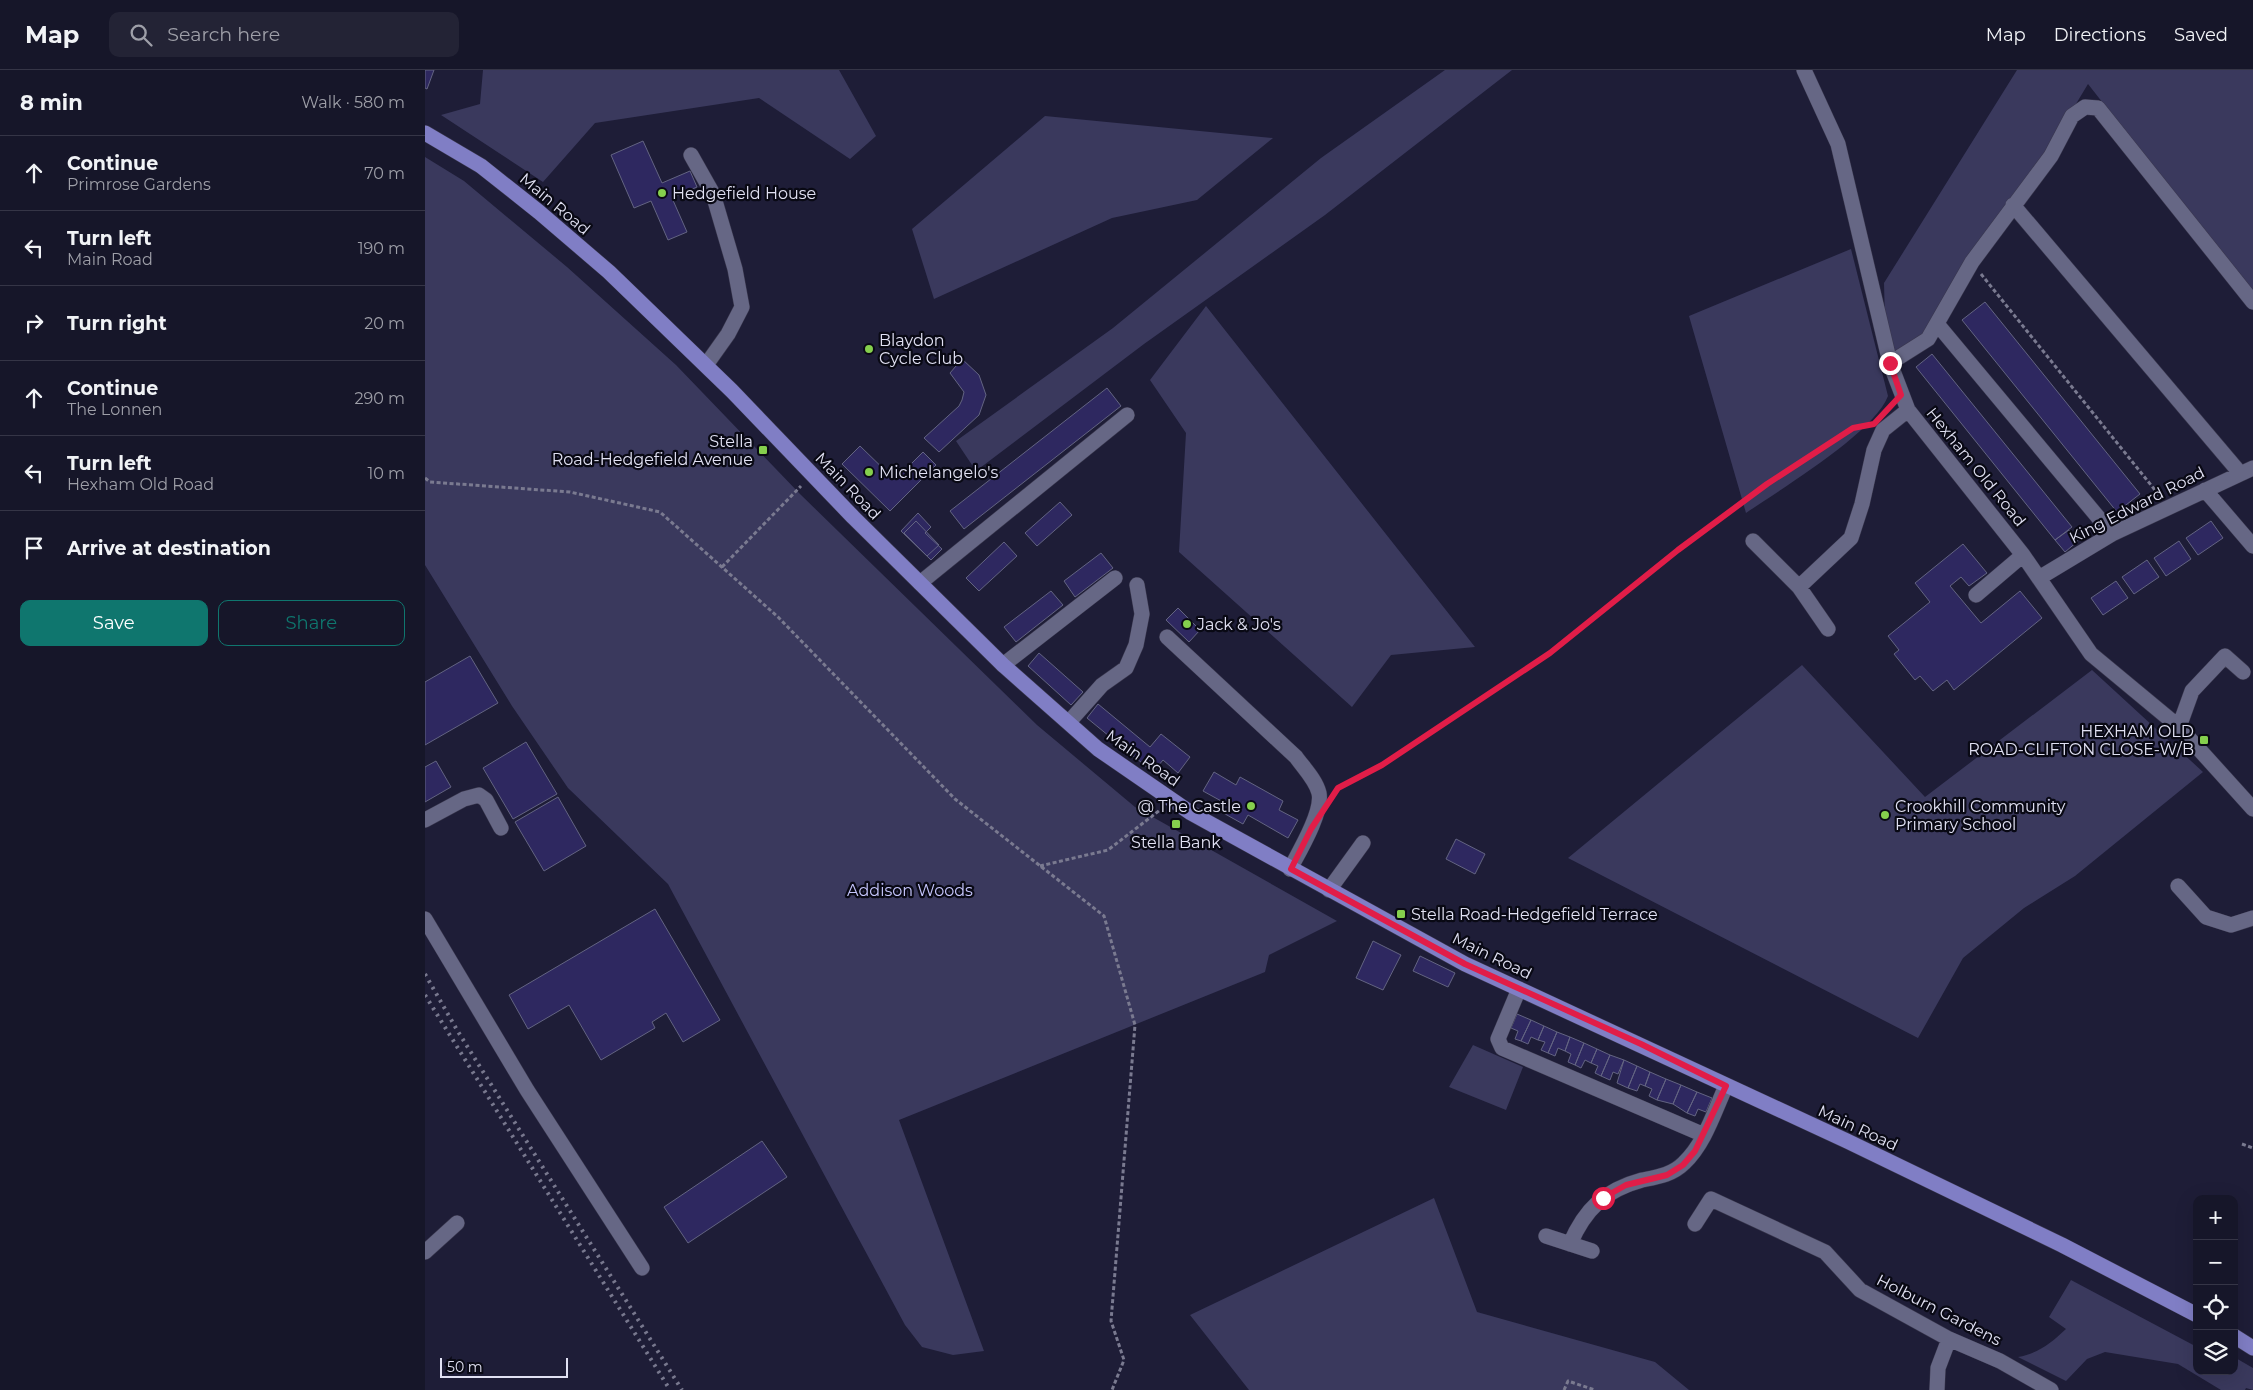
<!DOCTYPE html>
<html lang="en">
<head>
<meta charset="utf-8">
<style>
  :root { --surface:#161629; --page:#232335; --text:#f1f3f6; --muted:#9e9fa8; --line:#353546; --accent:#0f766e }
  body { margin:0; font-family:Montserrat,sans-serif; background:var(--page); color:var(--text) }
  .controls { position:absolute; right:15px; bottom:15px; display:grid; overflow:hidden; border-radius:10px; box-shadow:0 5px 20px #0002 }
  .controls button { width:45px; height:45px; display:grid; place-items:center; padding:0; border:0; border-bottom:1px solid var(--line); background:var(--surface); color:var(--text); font:25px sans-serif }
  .scale { position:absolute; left:15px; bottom:12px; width:128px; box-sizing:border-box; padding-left:5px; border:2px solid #e1e1f3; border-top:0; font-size:14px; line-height:18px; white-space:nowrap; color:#e1e1f3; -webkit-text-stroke:4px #090914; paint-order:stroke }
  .stop { position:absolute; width:15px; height:15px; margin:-11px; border:4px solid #e11d48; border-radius:50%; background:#fff }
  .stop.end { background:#e11d48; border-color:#fff; box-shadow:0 1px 5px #0008 }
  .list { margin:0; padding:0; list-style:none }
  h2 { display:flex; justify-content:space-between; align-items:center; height:65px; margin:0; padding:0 20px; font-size:21px }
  h2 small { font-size:16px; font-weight:400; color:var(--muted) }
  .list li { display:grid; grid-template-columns:32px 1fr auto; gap:15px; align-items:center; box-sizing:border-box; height:75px; padding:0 20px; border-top:1px solid var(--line) }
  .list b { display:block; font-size:19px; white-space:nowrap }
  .list p { margin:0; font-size:16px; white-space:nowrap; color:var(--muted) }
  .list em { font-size:16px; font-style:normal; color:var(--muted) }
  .actions { display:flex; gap:10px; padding:15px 20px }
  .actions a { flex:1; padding:11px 0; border:1px solid var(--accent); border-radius:10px; text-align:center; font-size:18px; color:var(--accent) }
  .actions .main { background:var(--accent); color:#fff }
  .icon { flex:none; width:28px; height:28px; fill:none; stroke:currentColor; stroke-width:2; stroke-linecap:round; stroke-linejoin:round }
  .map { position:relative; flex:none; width:1828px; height:1320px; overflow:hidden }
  header { display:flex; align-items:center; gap:30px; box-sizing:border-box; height:70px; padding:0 25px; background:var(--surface); border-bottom:1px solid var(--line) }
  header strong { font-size:24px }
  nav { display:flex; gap:28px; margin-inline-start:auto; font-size:18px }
  .search { width:350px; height:45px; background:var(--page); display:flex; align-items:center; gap:12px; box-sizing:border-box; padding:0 18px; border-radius:10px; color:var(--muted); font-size:19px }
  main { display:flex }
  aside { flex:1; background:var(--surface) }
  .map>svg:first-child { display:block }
  .green { fill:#3a395d }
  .building { fill:#2e2860; stroke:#636482 }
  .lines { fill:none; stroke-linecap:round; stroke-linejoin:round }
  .minor-casing { stroke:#39374d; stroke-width:16 }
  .major-casing { stroke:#39374d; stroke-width:16 }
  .path { stroke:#7a7a90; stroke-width:3; stroke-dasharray:4 2.5; stroke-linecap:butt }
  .minor { stroke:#666785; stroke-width:15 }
  .major { stroke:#807ec5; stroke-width:15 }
  .rail { stroke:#78788e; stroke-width:4; stroke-dasharray:2.5 5; stroke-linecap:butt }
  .route { stroke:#e11d48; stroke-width:6 }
  .poi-dot { fill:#85cf4d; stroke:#090914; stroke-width:2 }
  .labels { text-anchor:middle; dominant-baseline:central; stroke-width:4.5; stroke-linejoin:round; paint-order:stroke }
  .poi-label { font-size:16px; fill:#e1e1f3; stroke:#090914; text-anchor:start }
  .street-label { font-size:16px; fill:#e1e1f3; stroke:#090914 }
  .park-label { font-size:16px; fill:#c5c5fc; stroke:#090914 }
</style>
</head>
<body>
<header>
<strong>Map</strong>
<div class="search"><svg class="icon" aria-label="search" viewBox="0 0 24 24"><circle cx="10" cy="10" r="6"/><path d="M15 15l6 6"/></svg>Search here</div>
<nav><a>Map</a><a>Directions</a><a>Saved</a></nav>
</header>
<main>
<aside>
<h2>8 min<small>Walk · 580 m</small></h2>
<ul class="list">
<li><svg class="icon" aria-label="ahead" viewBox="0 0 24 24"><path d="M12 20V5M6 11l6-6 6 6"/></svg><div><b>Continue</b><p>Primrose Gardens</p></div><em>70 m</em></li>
<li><svg class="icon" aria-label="left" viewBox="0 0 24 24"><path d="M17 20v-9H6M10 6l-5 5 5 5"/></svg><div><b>Turn left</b><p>Main Road</p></div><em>190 m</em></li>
<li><svg class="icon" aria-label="right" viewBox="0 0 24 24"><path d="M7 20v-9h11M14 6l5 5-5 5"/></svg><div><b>Turn right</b></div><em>20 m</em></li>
<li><svg class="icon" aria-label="ahead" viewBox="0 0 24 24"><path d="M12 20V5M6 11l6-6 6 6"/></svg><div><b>Continue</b><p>The Lonnen</p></div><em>290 m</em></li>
<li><svg class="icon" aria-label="left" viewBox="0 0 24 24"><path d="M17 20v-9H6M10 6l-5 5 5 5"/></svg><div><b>Turn left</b><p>Hexham Old Road</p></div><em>10 m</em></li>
<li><svg class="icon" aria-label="arrive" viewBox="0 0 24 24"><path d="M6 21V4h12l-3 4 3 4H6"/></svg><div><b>Arrive at destination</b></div></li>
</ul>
<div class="actions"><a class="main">Save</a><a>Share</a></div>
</aside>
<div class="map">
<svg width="1828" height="1320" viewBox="0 0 1828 1320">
  <rect width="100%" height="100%" fill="#1e1d37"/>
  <path class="green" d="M58 0H414L451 66 425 89 334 28 170 53 118 112 16 45 55 34Z
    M1020 0H1087L900 145 719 274 551 401 531 371 688 258 896 88Z
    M1592 0H1828V224L1663 14 1622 82 1509 254 1468 289 1460 252 1459 213Z
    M620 46 848 68 772 130 687 148 509 229 487 159Z
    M0 87 39 111 142 197 251 295 375 424 612 655 710 737 912 851 844 885 840 902 474 1050 559 1281 528 1285 497 1277 480 1255 243 814 143 718 87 636 0 495Z
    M1426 179 1463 326C1449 363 1356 419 1321 443L1264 246Z
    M781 236 1050 577 966 585 927 637 754 482 761 363 725 310Z
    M1377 595 1500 727 1667 600 1778 702 1650 806 1599 838 1538 888 1493 968 1143 788Z
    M1048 975 1098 997 1081 1040 1024 1017Z
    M1009 1128 1052 1242 1230 1292 1264 1320H824L765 1245Z
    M1646 1210 1772 1277V1301H1809V1287L1828 1298V1320L1821 1318 1820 1320H1796L1753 1294 1680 1282 1662 1289 1641 1311 1593 1287C1614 1283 1626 1273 1641 1259L1624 1247Z"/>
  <path class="building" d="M0 0H9L2 19 0 18Z
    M218 71 237 113 265 101 272 117 247 128 262 162 243 170 226 131 209 138 186 85Z
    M1560 232 1715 424 1692 442 1537 250Z
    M1507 284 1647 457 1630 470 1491 297Z
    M537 289 554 305 561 325 554 345 514 382 499 368 534 336 537 330 539 322 525 303Z
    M682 318 696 336 539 459 525 441Z
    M435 376 470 410 498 382 511 395 465 441 417 394Z
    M635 432 647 445 612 476 600 463Z
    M493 443 506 457 500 463 517 479 506 490 476 461Z
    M491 451 514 475 502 486 479 463Z
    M1786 451 1798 468 1773 485 1761 468Z
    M1644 460 1653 471 1640 482 1630 470Z
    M1754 471 1766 489 1741 506 1729 488Z
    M579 472 592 486 554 521 541 508Z
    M1538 474 1562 503 1544 516 1536 507 1525 516 1556 553 1595 521 1617 548 1529 620 1522 610 1508 621 1495 606 1490 610 1469 584 1474 580 1463 566 1505 532 1490 513Z
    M676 483 688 498 650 527 639 511Z
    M1722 490 1734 507 1709 524 1697 507Z
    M1691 511 1703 528 1678 545 1666 528Z
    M626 521 638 535 591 572 579 557Z
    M753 538 775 560 764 572 741 550Z
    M614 583 658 622 646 635 603 596Z
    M45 586 73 633 0 675V612Z
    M673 634 725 677 736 664 765 687 753 703 738 690 728 702 662 648Z
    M101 672 132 724 88 749 58 698Z
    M11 691 26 717 0 732V697Z
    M789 702 811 715 815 707 858 731 854 740 873 750 863 768 823 745 818 754 793 740 798 732 778 721Z
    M133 727 161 776 119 801 90 752Z
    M1031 769 1060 784 1050 804 1021 789Z
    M230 839 295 950 258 972 241 943 227 952 230 958 176 990 144 935 103 959 84 925Z
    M948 871 976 885 958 920 931 908Z
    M995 886 1030 903 1023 917 988 901Z
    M1092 944 1106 950 1096 971 1090 969 1093 961 1086 958Z
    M1106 950 1119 956 1113 970 1106 967 1103 974 1096 971Z
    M1119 956 1132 962 1123 983 1116 980 1120 972 1113 970Z
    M1132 962 1145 967 1140 981 1133 978 1130 986 1123 983Z
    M1145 967 1159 973 1150 995 1143 992 1146 984 1140 981Z
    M1159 973 1172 979 1166 993 1160 990 1156 998 1150 995Z
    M1172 979 1185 985 1176 1006 1170 1003 1173 996 1166 993Z
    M1185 985 1199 990 1193 1004 1188 1002 1185 1010 1176 1006Z
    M1199 990 1212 996 1203 1018 1192 1013Z
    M1212 996 1225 1002 1220 1016 1215 1014 1212 1021 1203 1018Z
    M1225 1002 1241 1009 1232 1030 1224 1026 1227 1019 1220 1016Z
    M1241 1009 1256 1015 1248 1034 1232 1030Z
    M1256 1015 1272 1022 1262 1043 1248 1034Z
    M1272 1022 1287 1028 1281 1042 1273 1039 1270 1046 1262 1043Z
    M337 1071 362 1107 263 1173 239 1137Z"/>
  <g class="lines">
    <g class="minor-casing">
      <path id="minor" d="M1379 0 1413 74 1465 293 1483 340 1598 485 1666 584 1754 657 1828 739
        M266 85 288 124 310 199 317 237 303 264 281 295
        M1588 135 1815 403
        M1513 255 1687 464
        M1465 293 1503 269 1547 192 1626 86 1647 46 1660 37 1673 38 1828 232
        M1780 420 1828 476
        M1328 471 1374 517 1426 468 1437 434 1449 380 1458 360 1483 340
        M1614 508 1687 464 1828 398
        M495 513 702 345
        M1374 517 1403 559
        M1551 525 1598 485
        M742 567 871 687C878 697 891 710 894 723 898 742 874 782 865 799
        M578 595 690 508
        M644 652 677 615 701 598 711 575 717 544 712 515
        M1754 657 1767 621 1800 586 1818 602
        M0 750 39 729 54 725 61 730 76 758
        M1753 816 1781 847 1806 855 1828 848
        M904 820 938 773
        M0 849 102 1020 217 1198
        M1094 919 1073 969 1077 978 1279 1065
        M1270 1154 1286 1129 1400 1182 1435 1220 1524 1269 1575 1291 1626 1320
        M1121 1166 1167 1181
        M1145 1174C1160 1139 1180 1120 1217 1110 1232 1107 1247 1105 1259 1093 1280 1073 1289 1042 1301 1016
        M0 1182 32 1153
        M1512 1320 1513 1298 1524 1269"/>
    </g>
    <g class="major-casing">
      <path id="major" d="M0 63 56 96 114 142 184 202 307 321 428 447 578 595 673 679 766 743 1040 894 1422 1071 1637 1175 1772 1245
        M1809 1266 1828 1278"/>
    </g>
    <path class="path" d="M1556 204 1734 425
      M0 408 5 412 145 422 235 442 353 547 530 729 679 846 710 955 686 1251 699 1290 687 1320
      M297 497 376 416
      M909 723 913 718 957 695 1125 583 1253 480 1342 414 1428 358 1443 355
      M615 796 683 780 735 740
      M1817 1074 1828 1078
      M1139 1320 1143 1311 1170 1320"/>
    <use href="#minor" class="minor"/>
    <use href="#major" class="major"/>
    <path class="rail" d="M0 904 32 960 257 1320
      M0 925 245 1320"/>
  </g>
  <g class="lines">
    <path class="route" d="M1178 1128 1201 1115 1242 1105 1258 1095 1270 1081 1301 1016 1216 974 1040 894 866 799 886 759 913 718 957 695 1125 583 1253 480 1342 414 1428 358 1449 354 1476 325 1465 293"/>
  </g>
  <g class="poi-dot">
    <circle cx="237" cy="123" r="5"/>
    <circle cx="444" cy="279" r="5"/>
    <rect x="333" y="375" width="10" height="10" rx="2.5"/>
    <circle cx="444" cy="402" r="5"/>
    <circle cx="762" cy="554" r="5"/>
    <rect x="1774" y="665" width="10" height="10" rx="2.5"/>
    <circle cx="826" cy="736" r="5"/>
    <circle cx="1460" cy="745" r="5"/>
    <rect x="746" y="749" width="10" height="10" rx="2.5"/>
    <rect x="971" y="839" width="10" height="10" rx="2.5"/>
  </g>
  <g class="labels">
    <g class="poi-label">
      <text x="247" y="123">Hedgefield House</text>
      <text x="454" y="270">Blaydon<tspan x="454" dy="18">Cycle Club</tspan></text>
      <text x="328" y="371" text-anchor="end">Stella<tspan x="328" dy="18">Road-Hedgefield Avenue</tspan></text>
      <text x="454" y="402">Michelangelo's</text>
      <text x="772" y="554">Jack &amp; Jo's</text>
      <text x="1769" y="661" text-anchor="end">HEXHAM OLD<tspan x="1769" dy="18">ROAD-CLIFTON CLOSE-W/B</tspan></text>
      <text x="816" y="736" text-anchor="end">@ The Castle</text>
      <text x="1470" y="736">Crookhill Community<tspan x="1470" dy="18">Primary School</tspan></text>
      <text x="751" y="772" text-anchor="middle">Stella Bank</text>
      <text x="986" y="844">Stella Road-Hedgefield Terrace</text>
    </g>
    <g class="street-label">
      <text transform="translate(130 134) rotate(40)">Main Road</text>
      <text transform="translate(1551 397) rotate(51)">Hexham Old Road</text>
      <text transform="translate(423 416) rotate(46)">Main Road</text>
      <text transform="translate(1712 435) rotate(-27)">King Edward Road</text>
      <text transform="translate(718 688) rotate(35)">Main Road</text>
      <text transform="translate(1067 886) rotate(26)">Main Road</text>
      <text transform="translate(1433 1058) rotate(25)">Main Road</text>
      <text transform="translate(1514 1240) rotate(27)">Holburn Gardens</text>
    </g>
    <g class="park-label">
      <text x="485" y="820">Addison Woods</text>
    </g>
  </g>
</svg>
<div class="controls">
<button>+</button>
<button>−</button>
<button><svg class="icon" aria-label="locate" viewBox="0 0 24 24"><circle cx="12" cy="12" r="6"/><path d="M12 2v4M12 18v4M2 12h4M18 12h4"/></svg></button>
<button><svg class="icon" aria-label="layers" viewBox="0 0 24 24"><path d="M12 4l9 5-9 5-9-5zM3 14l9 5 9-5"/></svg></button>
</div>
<div class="scale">50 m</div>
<div class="stop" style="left:1178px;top:1128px"></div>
<div class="stop end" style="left:1465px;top:293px"></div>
</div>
</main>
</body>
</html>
